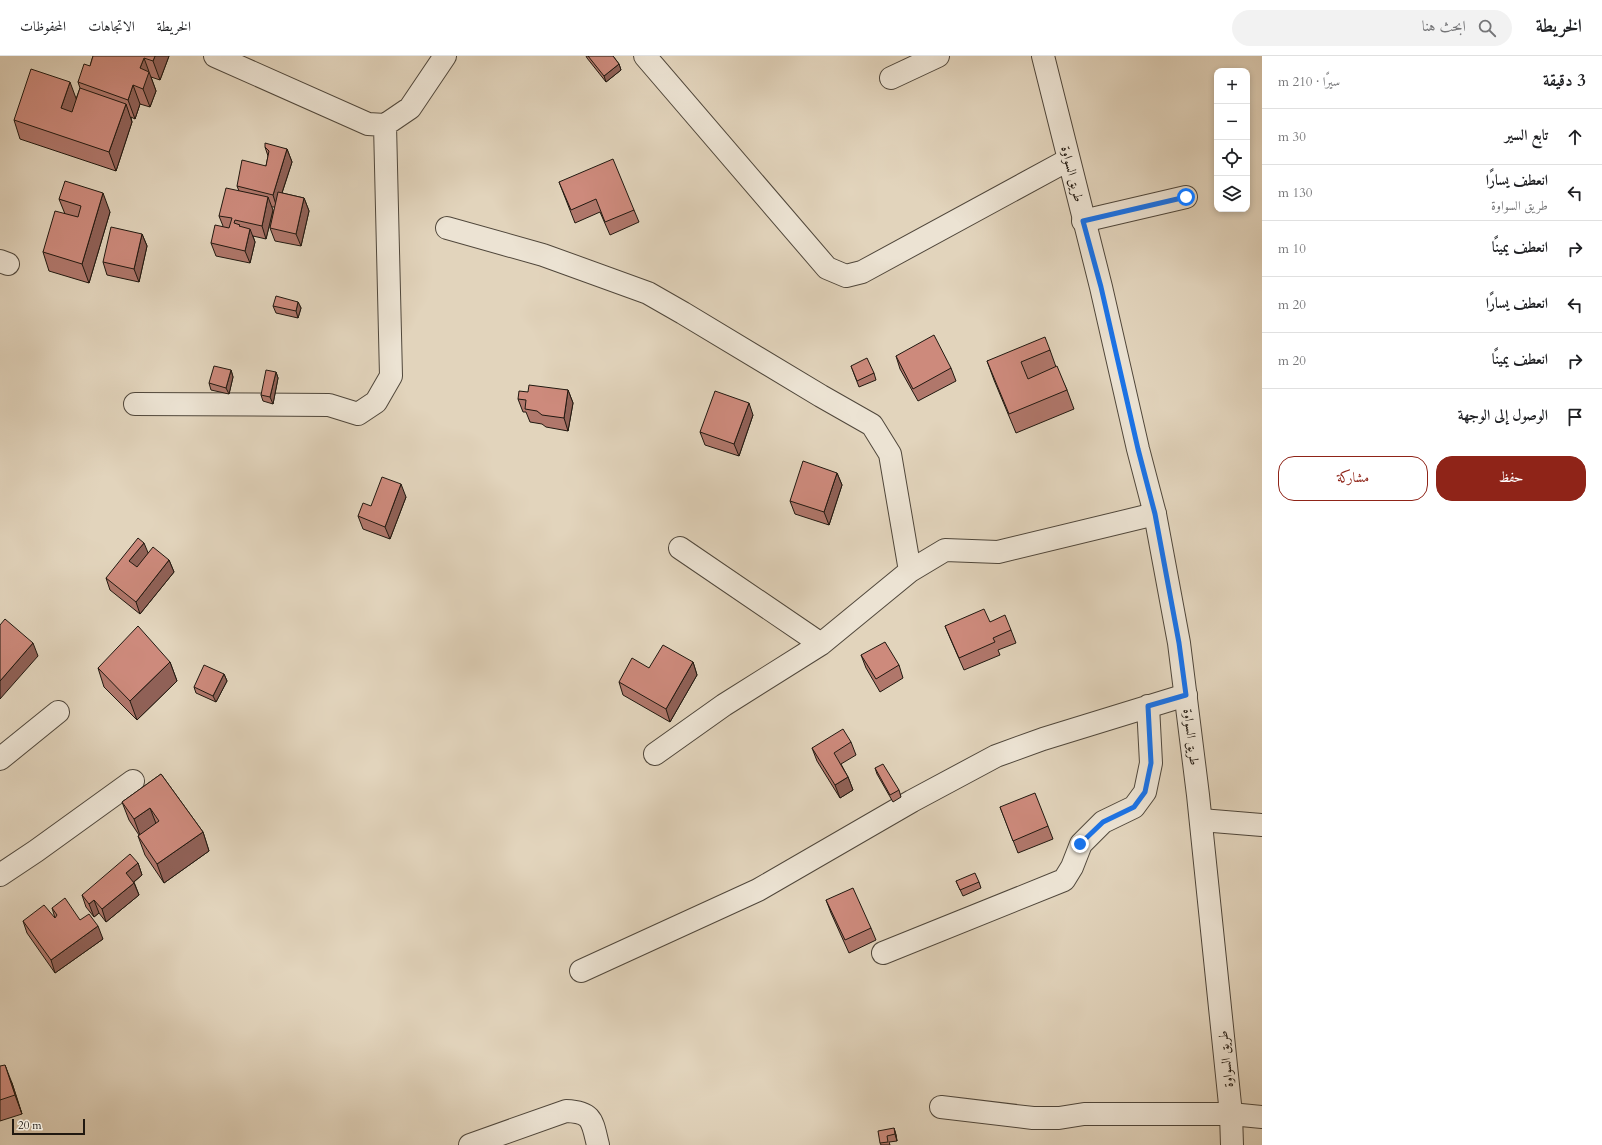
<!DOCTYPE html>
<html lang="ar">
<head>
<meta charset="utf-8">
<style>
  :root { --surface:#fff; --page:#f2f2f2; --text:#202124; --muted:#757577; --line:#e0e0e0; --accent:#8f2418 }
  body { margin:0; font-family:Cardo,Amiri,serif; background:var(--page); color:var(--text); direction:rtl }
  .controls { position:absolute; right:12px; top:12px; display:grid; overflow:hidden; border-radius:8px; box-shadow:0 2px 6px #0003 }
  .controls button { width:36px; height:36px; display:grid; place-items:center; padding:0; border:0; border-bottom:1px solid var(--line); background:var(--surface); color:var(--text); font:20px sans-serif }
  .scale { position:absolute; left:12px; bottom:10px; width:73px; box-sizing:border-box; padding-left:4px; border:2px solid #201810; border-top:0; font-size:11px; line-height:14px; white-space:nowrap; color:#201810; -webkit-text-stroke:3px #ece3d3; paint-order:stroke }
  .stop { position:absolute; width:12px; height:12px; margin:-9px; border:3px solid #1a73e8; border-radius:50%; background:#fff }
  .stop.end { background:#1a73e8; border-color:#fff; box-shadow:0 1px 4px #0008 }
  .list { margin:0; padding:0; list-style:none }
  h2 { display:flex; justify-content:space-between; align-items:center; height:52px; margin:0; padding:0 16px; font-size:17px }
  h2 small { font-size:13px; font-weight:400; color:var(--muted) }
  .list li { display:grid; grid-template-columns:26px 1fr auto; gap:12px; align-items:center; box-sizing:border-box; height:56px; padding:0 16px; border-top:1px solid var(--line) }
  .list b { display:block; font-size:15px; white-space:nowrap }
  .list p { margin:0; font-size:13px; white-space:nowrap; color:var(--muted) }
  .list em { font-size:13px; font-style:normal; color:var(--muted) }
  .actions { display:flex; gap:8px; padding:12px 16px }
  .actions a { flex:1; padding:9px 0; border:1px solid var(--accent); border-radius:16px; text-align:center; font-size:14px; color:var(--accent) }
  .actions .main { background:var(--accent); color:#fff }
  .icon { flex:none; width:22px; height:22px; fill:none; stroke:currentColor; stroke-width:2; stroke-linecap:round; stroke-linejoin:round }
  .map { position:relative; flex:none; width:1262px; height:1089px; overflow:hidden; direction:ltr }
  header { display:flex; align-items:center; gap:24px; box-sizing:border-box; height:56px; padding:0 20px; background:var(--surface); border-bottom:1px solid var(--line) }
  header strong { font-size:19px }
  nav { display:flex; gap:22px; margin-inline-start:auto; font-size:14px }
  .search { width:280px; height:36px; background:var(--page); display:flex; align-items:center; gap:10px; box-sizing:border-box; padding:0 14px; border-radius:22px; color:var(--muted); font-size:15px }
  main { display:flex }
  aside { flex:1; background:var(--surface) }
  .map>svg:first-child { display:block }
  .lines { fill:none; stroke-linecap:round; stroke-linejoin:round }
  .minor-casing { stroke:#50473b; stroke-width:24 }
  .tertiary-casing { stroke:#50473b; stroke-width:24 }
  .minor { stroke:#ece3d3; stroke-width:22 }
  .tertiary { stroke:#ece3d3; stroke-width:22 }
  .wall { fill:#b0776b; stroke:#201810 }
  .shaded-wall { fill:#906157; stroke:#201810 }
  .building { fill:#cd8a7c; stroke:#201810 }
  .route { stroke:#1a73e8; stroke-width:5 }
  .labels { text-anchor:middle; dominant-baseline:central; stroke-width:3; stroke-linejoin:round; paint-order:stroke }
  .street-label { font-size:13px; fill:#201810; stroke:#ece3d3 }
</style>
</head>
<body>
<header>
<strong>الخريطة</strong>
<div class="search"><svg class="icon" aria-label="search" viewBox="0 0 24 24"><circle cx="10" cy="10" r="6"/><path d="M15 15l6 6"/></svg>ابحث هنا</div>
<nav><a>الخريطة</a><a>الاتجاهات</a><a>المحفوظات</a></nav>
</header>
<main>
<aside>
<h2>3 دقيقة<small>سيرًا · 210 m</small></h2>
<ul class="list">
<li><svg class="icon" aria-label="ahead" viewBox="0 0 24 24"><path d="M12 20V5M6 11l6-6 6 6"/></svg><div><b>تابع السير</b></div><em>30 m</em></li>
<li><svg class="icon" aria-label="left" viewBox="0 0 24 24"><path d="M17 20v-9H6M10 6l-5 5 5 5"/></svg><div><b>انعطف يسارًا</b><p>طريق السواوة</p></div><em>130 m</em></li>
<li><svg class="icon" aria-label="right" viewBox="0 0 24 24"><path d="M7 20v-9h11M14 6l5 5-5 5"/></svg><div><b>انعطف يمينًا</b></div><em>10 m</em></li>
<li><svg class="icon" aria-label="left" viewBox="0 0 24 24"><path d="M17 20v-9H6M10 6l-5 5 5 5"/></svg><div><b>انعطف يسارًا</b></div><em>20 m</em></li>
<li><svg class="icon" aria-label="right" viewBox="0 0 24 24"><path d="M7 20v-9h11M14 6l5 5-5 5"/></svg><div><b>انعطف يمينًا</b></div><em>20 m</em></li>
<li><svg class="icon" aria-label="arrive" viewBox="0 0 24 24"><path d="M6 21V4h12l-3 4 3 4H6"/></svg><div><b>الوصول إلى الوجهة</b></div></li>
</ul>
<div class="actions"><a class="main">حفظ</a><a>مشاركة</a></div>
</aside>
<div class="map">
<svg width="1262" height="1089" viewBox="0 0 1262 1089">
  <rect width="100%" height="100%" fill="#e2d4bc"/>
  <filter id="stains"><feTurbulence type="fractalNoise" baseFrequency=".005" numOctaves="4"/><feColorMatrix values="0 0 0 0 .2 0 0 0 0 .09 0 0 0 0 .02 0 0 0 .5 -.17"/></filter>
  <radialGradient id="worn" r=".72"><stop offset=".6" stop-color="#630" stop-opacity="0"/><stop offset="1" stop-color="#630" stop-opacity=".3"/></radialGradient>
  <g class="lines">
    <g class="minor-casing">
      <path id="minor" d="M215 0 368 68 385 69 410 52 445 0
        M645 0 827 212 846 220 862 216 1068 104
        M891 22 938 0
        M1083 165 1186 141
        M447 172 543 199 648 237 683 257 821 340 872 369 890 398 910 515
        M0 205 8 208
        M135 348 329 349 358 358 376 346 391 320 385 69
        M680 492 821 588
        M655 698 724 649 821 588 910 515 945 494 998 496 1155 458
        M0 703 58 656
        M1201 764 1262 769
        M0 819 36 795 133 725
        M883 897 1064 824 1072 811 1081 788 1103 766 1134 751 1145 736 1151 707 1148 650
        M581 915 758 834 912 745 996 700 1043 683 1186 639
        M941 1051 1033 1062H1059L1084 1058H1231L1262 1061
        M470 1089 566 1055C593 1056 592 1065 598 1089"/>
    </g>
    <g class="tertiary-casing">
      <path id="tertiary" d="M1043 0 1101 231 1138 393 1155 458 1179 587 1198 739 1231 1058 1232 1089"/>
    </g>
    <use href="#minor" class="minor"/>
    <use href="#tertiary" class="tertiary"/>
  </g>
  <path class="wall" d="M93 0H169L160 24 151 21 156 35 150 51 140 48 135 63 131 61 132 66 116 115 20 83 14 64 76 43 80 32 78 26 90 10Z
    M586 0H613L619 8 621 14 606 26 587 2Z
    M265 91 287 93 292 106 282 137 304 142 309 155 301 190 275 185 270 172 275 151H271L273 154 266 183 253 180 255 186 250 207 216 200 211 187 223 170 219 160 239 135 237 130 266 110 268 100Z
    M559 126 634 154 639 166 610 179 600 156 575 167Z
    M59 143 110 156 89 227 49 215 43 196 65 158Z
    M142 178 147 190 139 226 107 219 103 206Z
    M298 246 301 252 298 262 276 257 273 250Z
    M1050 294 1056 311 1067 334 1074 353 1016 377 994 324 987 305Z
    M896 300 951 312 956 325 918 345 900 313Z
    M851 310 874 317 876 324 859 331Z
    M231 314 233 321 229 338 211 334 209 327Z
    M276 316 278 322 273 348 263 345 261 339Z
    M568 334 573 347 568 375 546 371 542 368 530 366 526 356H523L518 343 528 336Z
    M753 359 739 400 705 389 700 376Z
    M837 417 842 429 829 469 795 458 790 445Z
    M406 441 390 483 363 473 358 460 371 450Z
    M148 497 169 504 174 516 140 558 110 534 106 522Z
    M990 566 1011 574 1016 587 998 594 1000 599 964 614 950 582 945 570Z
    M861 599 899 609 903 622 880 636 866 612Z
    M170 606 177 625 137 664 104 631 98 612Z
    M693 606 697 619 670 666 623 639 619 626 649 612Z
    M224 618 227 625 216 646 196 637 194 631Z
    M851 686 856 699 841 708 848 721 853 734 840 742 817 705 812 692Z
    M875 712 899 734 901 741 893 746 877 718Z
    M161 718 203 776 209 795 164 827 145 799 138 780 139 779 129 764 122 746Z
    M1000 751 1048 770 1053 783 1018 797Z
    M138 807 142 819 134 826 139 839 106 866 99 857 94 861 86 851 82 839Z
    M956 825 979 826 981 832 963 840Z
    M826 844 871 872 876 884 849 897 831 857Z
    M52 852 103 883 55 917 27 877 23 865 55 862Z
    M0 1010 12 1027 22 1058 0 1065Z
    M894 1072 896 1079 897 1085 889 1086 890 1089H881L880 1087Z"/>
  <path class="shaded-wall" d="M155 0H169L160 24 153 5Z
    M144 2 156 35 150 51 143 33 140 12Z
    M619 8 621 14 606 26 604 20Z
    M70 26 77 45 68 71 61 52Z
    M133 29 140 48 135 63 128 44Z
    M126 48 132 66 116 115 109 96Z
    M287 93 292 106 277 152 273 139Z
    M103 137 110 156 89 227 82 208Z
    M268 141 273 154 266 183 262 170Z
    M304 142 309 155 301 190 296 178Z
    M250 173 255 186 250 207 245 195Z
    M142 178 147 190 139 226 134 213Z
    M298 246 301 252 298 262 296 255Z
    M231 314 233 321 229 338 226 332Z
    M276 316 278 322 273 348 270 341Z
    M568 334 573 347 568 375 564 362Z
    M749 347 753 359 739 400 734 388Z
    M837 417 842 429 829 469 824 456Z
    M401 428 406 441 390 483 385 471Z
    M144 487 149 499 134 518 129 505Z
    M169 504 174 516 140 558 136 546Z
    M33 587 38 600 0 643V625Z
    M170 606 177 625 137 664 130 645Z
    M693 606 697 619 670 666 666 653Z
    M224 618 227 625 216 646 213 640Z
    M848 721 853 734 840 742 835 729Z
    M150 752 157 770 141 782 134 763Z
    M203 776 209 795 164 827 157 808Z
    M138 807 142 819 130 829 126 817Z
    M134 827 139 839 106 866 102 853Z
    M94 844 99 857 94 861 89 848Z
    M98 870 103 883 55 917 51 904Z
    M5 1009 12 1027 22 1058 15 1039Z
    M894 1072 896 1079 897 1085 895 1078Z"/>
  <path class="building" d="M93 0H155L153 5 144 2 140 12 149 16 143 33 133 29 128 44 78 26 84 8 90 10Z
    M588 0H613L619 8 604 20Z
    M31 13 70 26 61 52 72 56 80 32 126 48 109 96 14 64Z
    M265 87 287 93 273 139 237 130 242 104 266 110 269 95 265 91Z
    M613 103 634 154 605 166 596 143 571 154 559 126Z
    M65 125 103 137 82 208 43 196 55 155 78 161 81 150 59 143Z
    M226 132 268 141 262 170 235 164 234 167 240 169 239 170 250 173 245 195 211 187 215 169 229 172 232 162 219 160Z
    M278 136 304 142 296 178 270 172Z
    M111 171 142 178 134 213 103 206Z
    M276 240 298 246 296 255 273 250Z
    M934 279 951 312 913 333 896 300Z
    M1045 281 1050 294 1021 306 1028 323 1057 310 1067 334 1009 358 987 305Z
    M867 302 874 317 857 325 851 310Z
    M214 310 231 314 226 332 209 327Z
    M266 314 276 316 270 341 261 339Z
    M529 329 568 334 564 362 542 359 537 355 525 353 526 344 518 343 519 335 528 336Z
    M715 335 749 347 734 388 700 376Z
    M803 405 837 417 824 456 790 445Z
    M382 421 401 428 385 471 358 460 363 447 371 450Z
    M138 482 144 487 129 505 137 511 153 491 169 504 136 546 106 522Z
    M984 553 990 566 1005 559 1011 574 993 582 995 586 959 602 945 570Z
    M5 563 33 587 0 625V569Z
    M138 570 170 606 130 645 98 612Z
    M885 586 899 609 876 623 861 599Z
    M663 589 693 606 666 653 619 626 632 602 649 612Z
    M204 609 224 618 213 640 194 631Z
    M843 673 851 686 834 697 848 721 835 729 812 692Z
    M883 708 899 734 890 739 875 712Z
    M161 718 203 776 157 808 138 780 159 765 150 752 134 763 122 746Z
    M1035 737 1048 770 1013 785 1000 751Z
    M130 798 138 807 126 817 134 827 102 853 94 844 89 848 82 839Z
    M975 817 979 826 960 834 956 825Z
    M853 832 871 872 845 884 826 844Z
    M65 842 80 864 89 858 98 870 51 904 23 865 44 849 55 862 57 859 52 852Z
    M5 1009 15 1039 0 1044V1010Z
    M894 1072 895 1078 887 1080 888 1086 880 1087 878 1075Z"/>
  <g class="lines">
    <path class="route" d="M1080 788 1103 766 1134 751 1145 736 1151 707 1148 650 1186 639 1179 587 1155 458 1138 393 1101 231 1083 165 1186 141"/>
  </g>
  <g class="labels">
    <g class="street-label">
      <text transform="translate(1072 118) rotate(76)">طريق السواوة</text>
      <text transform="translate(1191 681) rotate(83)">طريق السواوة</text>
      <text transform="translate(1226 1003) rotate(-96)">طريق السواوة</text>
    </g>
  </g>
  <rect width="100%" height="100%" filter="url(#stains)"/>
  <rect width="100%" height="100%" fill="url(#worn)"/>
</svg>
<div class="controls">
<button>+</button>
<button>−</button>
<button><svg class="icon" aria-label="locate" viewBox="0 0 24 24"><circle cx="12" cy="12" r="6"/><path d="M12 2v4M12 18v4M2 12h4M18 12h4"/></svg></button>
<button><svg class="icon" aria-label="layers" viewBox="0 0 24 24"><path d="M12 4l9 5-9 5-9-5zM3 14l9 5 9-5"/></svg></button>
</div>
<div class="scale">20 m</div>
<div class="stop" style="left:1186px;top:141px"></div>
<div class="stop end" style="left:1080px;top:788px"></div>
</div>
</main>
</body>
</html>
